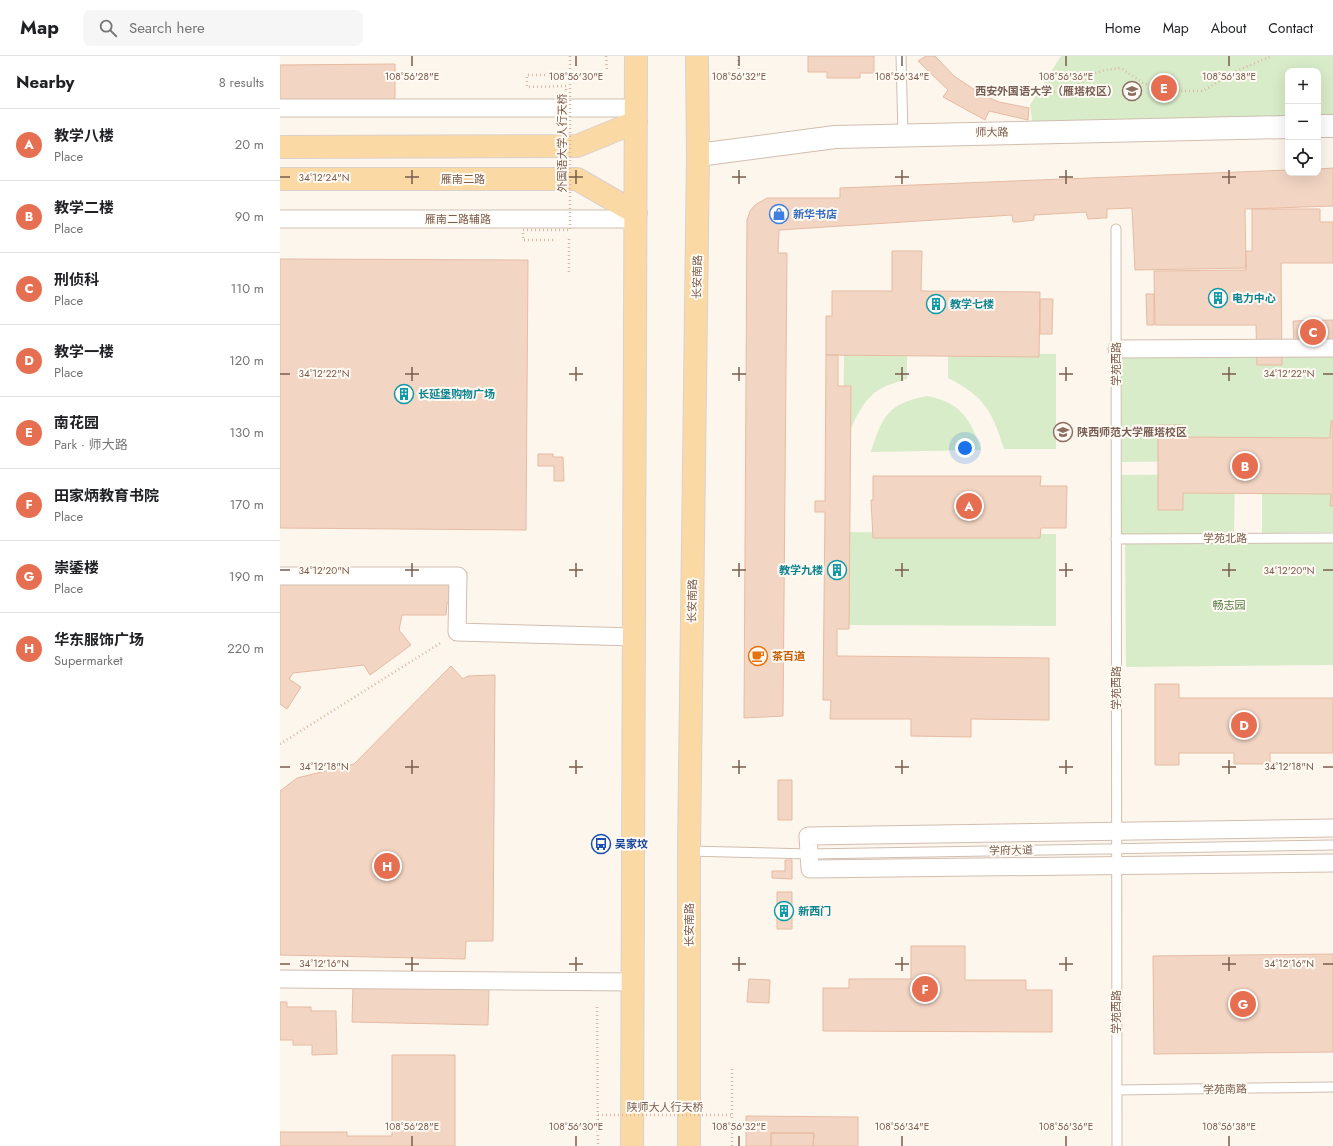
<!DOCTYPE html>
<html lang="en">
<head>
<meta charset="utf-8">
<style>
  :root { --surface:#fff; --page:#f6f6f6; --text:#202124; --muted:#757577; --line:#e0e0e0; --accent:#e76f51 }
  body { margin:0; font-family:Jost,"Noto Sans SC",sans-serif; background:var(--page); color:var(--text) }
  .controls { position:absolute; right:12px; top:12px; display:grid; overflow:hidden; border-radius:8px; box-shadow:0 4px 16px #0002 }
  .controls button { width:36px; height:36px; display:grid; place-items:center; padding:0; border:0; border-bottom:1px solid var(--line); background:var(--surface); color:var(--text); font:20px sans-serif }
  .you { position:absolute; left:685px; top:392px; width:14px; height:14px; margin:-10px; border:3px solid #fff; border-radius:50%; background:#1a73e8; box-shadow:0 0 0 6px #1a73e833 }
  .badge { display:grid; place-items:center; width:26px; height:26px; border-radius:50%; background:var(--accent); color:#fff; font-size:13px; font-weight:700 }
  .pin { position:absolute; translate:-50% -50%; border:2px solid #fff; box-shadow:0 1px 4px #0006 }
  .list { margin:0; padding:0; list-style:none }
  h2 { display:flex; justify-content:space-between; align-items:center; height:52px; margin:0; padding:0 16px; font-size:17px }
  h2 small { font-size:13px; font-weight:400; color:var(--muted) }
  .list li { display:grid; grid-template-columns:26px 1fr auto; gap:12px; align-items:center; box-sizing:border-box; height:72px; padding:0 16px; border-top:1px solid var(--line) }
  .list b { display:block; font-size:15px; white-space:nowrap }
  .list p { margin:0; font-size:13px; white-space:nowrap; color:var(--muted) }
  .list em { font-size:13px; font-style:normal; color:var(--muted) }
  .icon { flex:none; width:22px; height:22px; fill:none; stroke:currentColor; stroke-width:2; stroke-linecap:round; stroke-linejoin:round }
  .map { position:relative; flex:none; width:1053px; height:1090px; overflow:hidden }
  header { display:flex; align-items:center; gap:24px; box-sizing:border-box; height:56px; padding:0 20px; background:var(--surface); border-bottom:1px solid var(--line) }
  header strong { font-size:19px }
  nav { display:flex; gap:22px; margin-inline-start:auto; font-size:14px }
  .search { width:280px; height:36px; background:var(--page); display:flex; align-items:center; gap:10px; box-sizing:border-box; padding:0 14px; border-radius:8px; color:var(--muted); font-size:15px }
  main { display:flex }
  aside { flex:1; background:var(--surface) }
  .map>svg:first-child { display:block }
  .green { fill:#d8ecc9 }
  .building { fill:#f3d5c3; stroke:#e6bba3 }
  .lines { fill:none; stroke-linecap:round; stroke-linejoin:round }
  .service-casing { stroke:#d1beb0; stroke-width:11 }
  .minor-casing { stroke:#d1beb0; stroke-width:19 }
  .tertiary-casing { stroke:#d1beb0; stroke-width:24 }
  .primary-casing { stroke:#dad1cd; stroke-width:24 }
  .path { stroke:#d9b8a5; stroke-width:2.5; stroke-dasharray:1 3; stroke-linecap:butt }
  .service { stroke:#fff; stroke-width:9 }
  .minor { stroke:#fff; stroke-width:17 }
  .tertiary { stroke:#fff; stroke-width:22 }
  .primary { stroke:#fbd9a5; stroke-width:22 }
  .path-bridge { stroke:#d9b8a5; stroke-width:2.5; stroke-dasharray:1 3; stroke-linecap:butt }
  .ticks { fill:none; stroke:#7a5c4d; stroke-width:1.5 }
  .labels { text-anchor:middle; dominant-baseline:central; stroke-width:4; stroke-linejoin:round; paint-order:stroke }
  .education-label { font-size:11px; font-weight:bold; fill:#785e54; stroke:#fffaf3; text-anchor:end }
  .street-label { font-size:11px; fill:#7a5c4d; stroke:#fffaf3 }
  .shop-label { font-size:11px; font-weight:bold; fill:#366cbe; stroke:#fffaf3; text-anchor:start }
  .culture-label { font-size:11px; font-weight:bold; fill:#0d838f; stroke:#fffaf3; text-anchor:start }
  .park-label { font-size:11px; fill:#537a41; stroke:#fffaf3 }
  .food-label { font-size:11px; font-weight:bold; fill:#c56008; stroke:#fffaf3; text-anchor:start }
  .transit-label { font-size:11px; font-weight:bold; fill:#164399; stroke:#fffaf3; text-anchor:start }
  .ticks-label { font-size:10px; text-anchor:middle; fill:#7a5c4d; stroke:#fffaf3; stroke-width:4; stroke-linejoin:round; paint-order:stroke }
</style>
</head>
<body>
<header>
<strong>Map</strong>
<div class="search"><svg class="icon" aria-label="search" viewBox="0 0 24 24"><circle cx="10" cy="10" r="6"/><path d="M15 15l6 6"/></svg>Search here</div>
<nav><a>Home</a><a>Map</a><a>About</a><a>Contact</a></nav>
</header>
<main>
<aside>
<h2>Nearby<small>8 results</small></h2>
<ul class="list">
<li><span class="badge">A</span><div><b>教学八楼</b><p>Place</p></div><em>20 m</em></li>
<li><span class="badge">B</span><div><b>教学二楼</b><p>Place</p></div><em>90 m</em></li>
<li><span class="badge">C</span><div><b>刑侦科</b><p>Place</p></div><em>110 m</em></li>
<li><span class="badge">D</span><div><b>教学一楼</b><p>Place</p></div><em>120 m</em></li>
<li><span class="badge">E</span><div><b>南花园</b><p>Park · 师大路</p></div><em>130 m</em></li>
<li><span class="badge">F</span><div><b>田家炳教育书院</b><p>Place</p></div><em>170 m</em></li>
<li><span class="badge">G</span><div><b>崇鋈楼</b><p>Place</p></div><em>190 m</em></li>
<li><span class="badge">H</span><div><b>华东服饰广场</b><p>Supermarket</p></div><em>220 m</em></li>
</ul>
</aside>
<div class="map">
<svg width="1053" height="1090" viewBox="0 0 1053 1090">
  <rect width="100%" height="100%" fill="#fdf6ec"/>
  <path class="green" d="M781 0H1053V70H1038V15H1008V71L789 75 752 65 750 49Z
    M1053 296V404L842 406 841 299Z
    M564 298H627V323C620 325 613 327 606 330 581 340 571 372 563 395Z
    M668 298H776V393H724C712 355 705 341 668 322Z
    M647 340C680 346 691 363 701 394L591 396C602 360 609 347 647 340Z
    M1053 415V476L982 477V416Z
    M955 418 954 480H840V419Z
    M562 476 776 478V570L561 569Z
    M1053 487V609L846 611 845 488Z"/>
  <path class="building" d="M528 0H594V17H580V22H547V16H528Z
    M646 0H655L674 20 701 38 719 46 749 52 748 64 709 55 705 64 663 41 668 34 638 5Z
    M115 8V46L0 47V9Z
    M1053 112V150L965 153 966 212 855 214 852 152 827 153V162H822L808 163 806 156 754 159V164L737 166H733L732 159 499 174 498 197H507L503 660 464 662 467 164 470 155 475 149 487 142H560V132L1008 114V117H1038V113Z
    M972 153H1040V166H1053V207H1001L1002 309H977L976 269H875L874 215 966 214V195H972Z
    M612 195H642L641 235 760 236 759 301 546 299V260H552V235H612Z
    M0 203 248 204 246 474 0 472Z
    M866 238H874V269H867Z
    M760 243H773L772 278H760Z
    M1053 264V288H1014L1013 265Z
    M546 299H558V330H571L569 573H557V600L769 602V664L691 663V681L631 680V663H550L551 644H543L545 456H535V445H545Z
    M1051 365H1053V450H1050L1051 438 903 437V454H878V369H902L901 381 1050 382Z
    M258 398H273V401H283L284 425H274V410H258Z
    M593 420H761L760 430H787L786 472H761L760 482H593L591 444H593Z
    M0 516H187L185 547H167L166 559H122L119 574 131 589 90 619 84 609 13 617 9 623 21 631 7 653 0 648Z
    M171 610 183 623 188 620 215 619 213 885H186L185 903 0 899V735L17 722 74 708Z
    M875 628H899V642H1053V697H990V708H954V697H899V709H875Z
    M498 724H512V764H498Z
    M505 804H512V823L492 822V815H505Z
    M497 836H512V873H497Z
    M631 890H685V924H746V934H772V976L543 975V932H569V923H631Z
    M1053 898V996L874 998 873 900Z
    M469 923 490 924 489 947 467 946Z
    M73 930 209 932 208 969 72 966Z
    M0 946H7V951H31V955H56L57 998 32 999V989H13V984H0Z
    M112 999H175V1090H0V1076H67V1080H112Z
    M466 1060 578 1061V1090H533L534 1077H491V1090H466Z
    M491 1077H534L533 1090H491Z"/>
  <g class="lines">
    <g class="service-casing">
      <path id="service" d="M621 0 623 78
        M836 173 837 1090
        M836 483 1053 482
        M409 795 529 798 1053 789
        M837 1034 1053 1031"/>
    </g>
    <g class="minor-casing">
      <path id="minor" d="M0 52H356
        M0 163H356
        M837 293 1053 292
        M0 520H178L177 576 355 581
        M1053 772 528 780 530 813 1053 807
        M0 923 353 926"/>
    </g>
    <g class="tertiary-casing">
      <path id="tertiary" d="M1038 70H1053
        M418 99 555 81 1008 71"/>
    </g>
    <g class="primary-casing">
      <path id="primary" d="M0 91 297 90 356 66
        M0 123H297L356 157
        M352 1090 356 0
        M409 1090V795L418 99 417 0"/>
    </g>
    <path class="path" d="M326 0 327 14
      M458 0 459 17
      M754 33 774 36 793 35C809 17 818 14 841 12L863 27 896 35H923L956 15 992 0
      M286 34V30L247 31V19H290
      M289 216V182
      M0 688 162 586
      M317 951 318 1090
      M452 1090V1011"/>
    <use href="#service" class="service"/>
    <use href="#minor" class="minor"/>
    <use href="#tertiary" class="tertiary"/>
    <use href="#primary" class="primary"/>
    <path class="path-bridge" d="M273 184H243V174H290V0
      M318 1059H452"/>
  </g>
  <path class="ticks" d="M132 0V10M296 0V10M459 0V10M622 0V10M786 0V10M949 0V10M132 114V128M296 114V128M459 114V128M622 114V128M786 114V128M949 114V128M0 121H10M125 121H139M289 121H303M452 121H466M615 121H629M779 121H793M942 121H956M132 311V325M296 311V325M459 311V325M622 311V325M786 311V325M949 311V325M0 318H10M125 318H139M289 318H303M452 318H466M615 318H629M779 318H793M942 318H956M1043 318H1053M132 507V521M296 507V521M459 507V521M622 507V521M786 507V521M949 507V521M0 514H10M125 514H139M289 514H303M452 514H466M615 514H629M779 514H793M942 514H956M1043 514H1053M132 704V718M296 704V718M459 704V718M622 704V718M786 704V718M949 704V718M0 711H10M125 711H139M289 711H303M452 711H466M615 711H629M779 711H793M942 711H956M1043 711H1053M132 901V915M296 901V915M459 901V915M622 901V915M786 901V915M949 901V915M0 908H10M125 908H139M289 908H303M452 908H466M615 908H629M779 908H793M942 908H956M1043 908H1053M132 1080V1090M296 1080V1090M459 1080V1090M622 1080V1090M786 1080V1090M949 1080V1090"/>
  <defs>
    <g id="university-ring" transform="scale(1)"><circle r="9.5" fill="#fffaf3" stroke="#8d6e63" stroke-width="1.5"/><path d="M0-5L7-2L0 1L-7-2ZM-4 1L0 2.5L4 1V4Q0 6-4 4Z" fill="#8d6e63"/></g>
    <g id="shop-ring" transform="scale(1)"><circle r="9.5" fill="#fffaf3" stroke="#3f7fe0" stroke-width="1.5"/><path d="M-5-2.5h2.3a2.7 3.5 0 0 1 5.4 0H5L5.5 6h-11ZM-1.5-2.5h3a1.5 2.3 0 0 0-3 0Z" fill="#3f7fe0"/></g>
    <g id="building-ring" transform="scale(1)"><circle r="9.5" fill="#fffaf3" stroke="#0f9aa8" stroke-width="1.5"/><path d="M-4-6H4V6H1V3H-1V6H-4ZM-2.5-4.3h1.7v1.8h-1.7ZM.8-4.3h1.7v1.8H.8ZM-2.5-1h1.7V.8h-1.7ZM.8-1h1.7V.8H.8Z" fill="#0f9aa8"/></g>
    <g id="cafe-ring" transform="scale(1)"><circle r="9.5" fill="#fffaf3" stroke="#e8710a" stroke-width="1.5"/><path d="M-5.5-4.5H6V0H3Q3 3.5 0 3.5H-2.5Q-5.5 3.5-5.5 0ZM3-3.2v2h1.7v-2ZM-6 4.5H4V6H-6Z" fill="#e8710a"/></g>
    <g id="bus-ring" transform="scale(1)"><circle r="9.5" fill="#fffaf3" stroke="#1a4fb4" stroke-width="1.5"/><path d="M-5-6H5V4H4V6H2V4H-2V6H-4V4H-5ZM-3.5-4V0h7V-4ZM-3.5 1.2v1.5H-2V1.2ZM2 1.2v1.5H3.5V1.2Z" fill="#1a4fb4"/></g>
  </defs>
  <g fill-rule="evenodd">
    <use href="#university-ring" x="852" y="35"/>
    <use href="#shop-ring" x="499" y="158"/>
    <use href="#building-ring" x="938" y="242"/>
    <use href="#building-ring" x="656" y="248"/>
    <use href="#building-ring" x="124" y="338"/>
    <use href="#university-ring" x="783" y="376"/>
    <use href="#building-ring" x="557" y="514"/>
    <use href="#cafe-ring" x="478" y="600"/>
    <use href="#bus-ring" x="321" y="788"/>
    <use href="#building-ring" x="504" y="855"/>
  </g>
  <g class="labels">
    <g class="education-label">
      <text x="838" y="35">西安外国语大学（雁塔校区）</text>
      <text x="797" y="376" text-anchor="start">陕西师范大学雁塔校区</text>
    </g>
    <g class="street-label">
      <text transform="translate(712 76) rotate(-1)">师大路</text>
      <text transform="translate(282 87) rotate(-90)">外国语大学人行天桥</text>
      <text x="183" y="123">雁南二路</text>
      <text x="178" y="163">雁南二路辅路</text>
      <text transform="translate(417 221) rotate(-89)">长安南路</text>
      <text transform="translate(836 308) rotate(-90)">学苑西路</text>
      <text x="945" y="482">学苑北路</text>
      <text transform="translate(412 545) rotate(-89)">长安南路</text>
      <text transform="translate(836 632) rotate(-90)">学苑西路</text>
      <text transform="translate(731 794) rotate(-1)">学府大道</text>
      <text transform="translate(409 869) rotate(-90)">长安南路</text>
      <text transform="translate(836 956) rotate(-90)">学苑西路</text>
      <text transform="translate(945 1033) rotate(-1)">学苑南路</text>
      <text x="385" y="1051">陕师大人行天桥</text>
    </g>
    <g class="shop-label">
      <text x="513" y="158">新华书店</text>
    </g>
    <g class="culture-label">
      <text x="952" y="242">电力中心</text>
      <text x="670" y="248">教学七楼</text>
      <text x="138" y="338">长延堡购物广场</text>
      <text x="543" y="514" text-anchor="end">教学九楼</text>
      <text x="518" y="855">新西门</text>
    </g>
    <g class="park-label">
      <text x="949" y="549">畅志园</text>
    </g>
    <g class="food-label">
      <text x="492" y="600">茶百道</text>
    </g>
    <g class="transit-label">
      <text x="335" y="788">吴家坟</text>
    </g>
  </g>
  <g class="ticks-label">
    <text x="132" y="24">108°56'28"E</text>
    <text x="296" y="24">108°56'30"E</text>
    <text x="459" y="24">108°56'32"E</text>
    <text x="622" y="24">108°56'34"E</text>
    <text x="786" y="24">108°56'36"E</text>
    <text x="949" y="24">108°56'38"E</text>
    <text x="44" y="125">34°12'24"N</text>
    <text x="44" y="321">34°12'22"N</text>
    <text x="1009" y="321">34°12'22"N</text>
    <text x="44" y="518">34°12'20"N</text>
    <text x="1009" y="518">34°12'20"N</text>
    <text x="44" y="714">34°12'18"N</text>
    <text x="1009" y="714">34°12'18"N</text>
    <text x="44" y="911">34°12'16"N</text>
    <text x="1009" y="911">34°12'16"N</text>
    <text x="132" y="1074">108°56'28"E</text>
    <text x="296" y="1074">108°56'30"E</text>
    <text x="459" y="1074">108°56'32"E</text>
    <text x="622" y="1074">108°56'34"E</text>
    <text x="786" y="1074">108°56'36"E</text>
    <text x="949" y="1074">108°56'38"E</text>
  </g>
</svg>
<div class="controls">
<button>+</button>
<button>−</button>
<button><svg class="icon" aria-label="locate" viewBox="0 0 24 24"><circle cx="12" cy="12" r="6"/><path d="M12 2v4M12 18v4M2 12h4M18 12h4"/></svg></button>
</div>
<div class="you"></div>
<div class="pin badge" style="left:689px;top:450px">A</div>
<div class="pin badge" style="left:965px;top:410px">B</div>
<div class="pin badge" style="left:1033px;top:276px">C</div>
<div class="pin badge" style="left:964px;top:669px">D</div>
<div class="pin badge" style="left:884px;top:32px">E</div>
<div class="pin badge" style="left:645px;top:933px">F</div>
<div class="pin badge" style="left:963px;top:948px">G</div>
<div class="pin badge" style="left:107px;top:810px">H</div>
</div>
</main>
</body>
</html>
